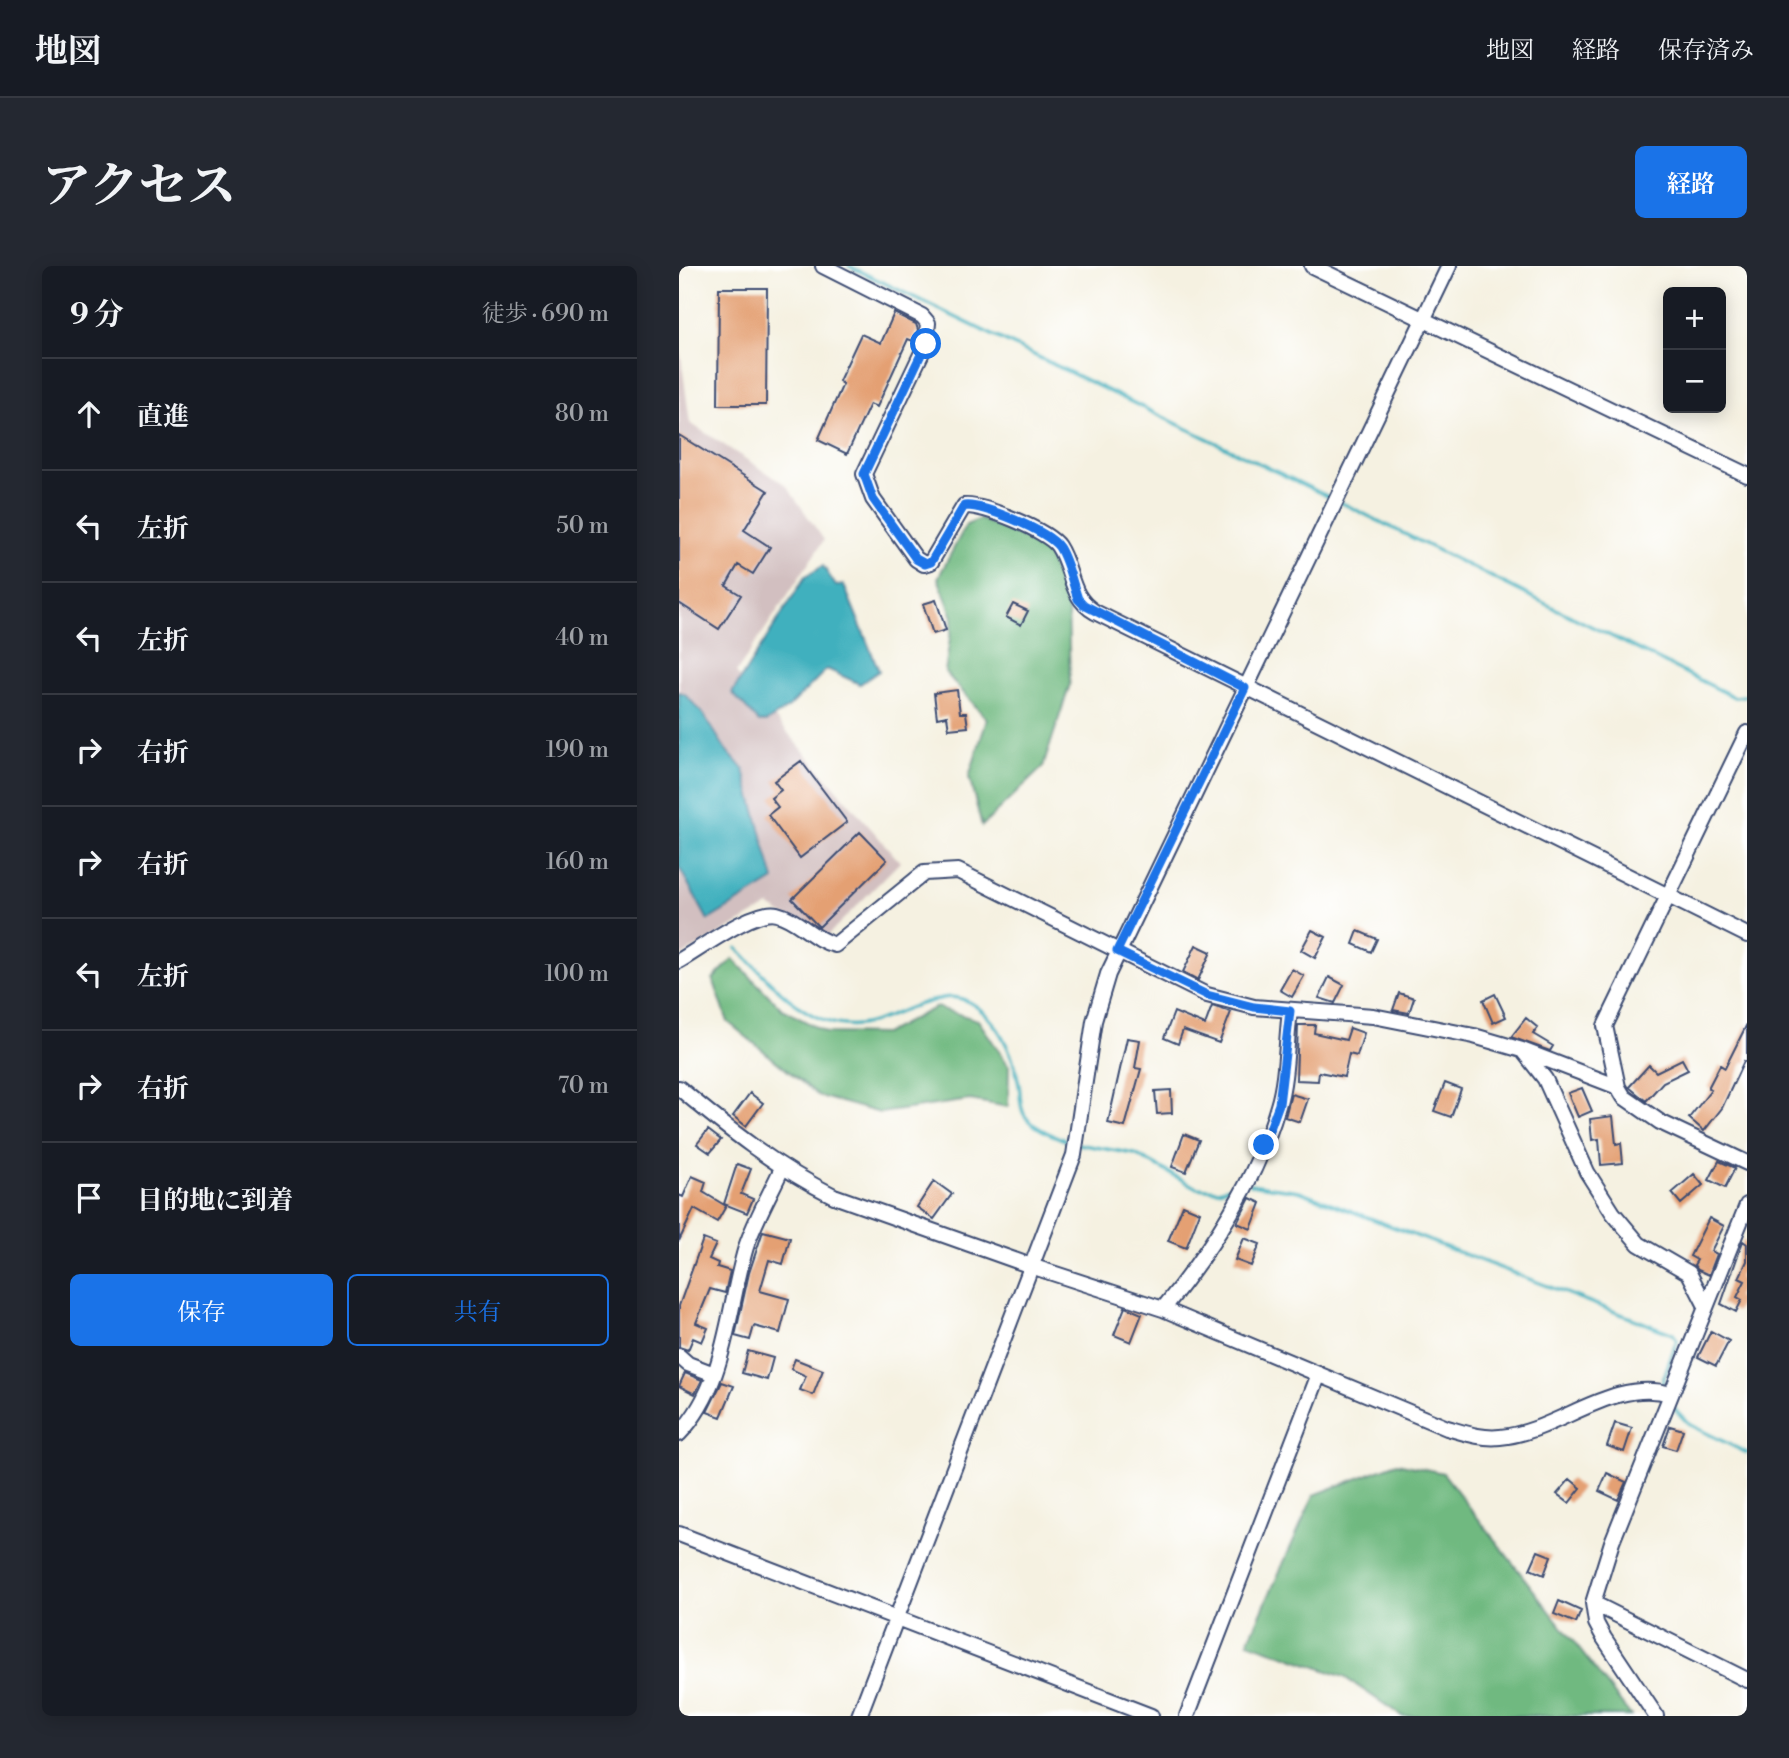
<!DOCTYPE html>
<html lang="ja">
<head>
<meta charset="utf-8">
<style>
  :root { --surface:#171b24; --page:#242831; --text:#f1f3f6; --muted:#9ea1a6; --line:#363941; --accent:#1a73e8 }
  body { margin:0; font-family:"Libre Bodoni","Noto Serif JP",serif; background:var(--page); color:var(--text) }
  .controls { position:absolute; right:21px; top:21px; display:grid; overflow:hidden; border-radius:10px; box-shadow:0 4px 18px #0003 }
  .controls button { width:63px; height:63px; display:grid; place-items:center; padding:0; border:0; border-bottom:2px solid var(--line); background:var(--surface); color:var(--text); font:35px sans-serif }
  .stop { position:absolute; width:21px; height:21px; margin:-16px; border:5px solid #1a73e8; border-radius:50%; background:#fff }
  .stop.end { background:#1a73e8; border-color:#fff; box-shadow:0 2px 7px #0008 }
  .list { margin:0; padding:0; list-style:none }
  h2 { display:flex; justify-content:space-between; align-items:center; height:91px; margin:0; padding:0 28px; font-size:30px }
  h2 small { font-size:23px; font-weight:400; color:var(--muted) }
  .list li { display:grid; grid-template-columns:46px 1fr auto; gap:21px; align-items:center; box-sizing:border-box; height:112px; padding:0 28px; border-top:2px solid var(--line) }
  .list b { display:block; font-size:26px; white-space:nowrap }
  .list em { font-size:23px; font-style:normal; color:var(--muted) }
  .actions { display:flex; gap:14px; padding:21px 28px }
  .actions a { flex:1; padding:16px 0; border:2px solid var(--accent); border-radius:10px; text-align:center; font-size:24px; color:var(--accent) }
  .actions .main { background:var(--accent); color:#fff }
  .icon { flex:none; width:38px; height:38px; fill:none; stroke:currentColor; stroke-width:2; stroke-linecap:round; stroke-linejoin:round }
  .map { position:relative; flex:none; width:1068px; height:1450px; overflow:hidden; border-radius:10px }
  header { display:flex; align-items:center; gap:42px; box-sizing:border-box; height:98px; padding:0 35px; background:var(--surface); border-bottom:2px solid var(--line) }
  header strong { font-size:33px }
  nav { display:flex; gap:38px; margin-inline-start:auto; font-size:24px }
  .intro { display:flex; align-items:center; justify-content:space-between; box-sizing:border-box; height:168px; padding:0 42px }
  h1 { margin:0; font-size:49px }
  .button { padding:18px 32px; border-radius:10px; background:var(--accent); color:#fff; font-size:24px; font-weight:700 }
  main { display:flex; gap:42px; padding:0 42px }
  aside { flex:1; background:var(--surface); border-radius:10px; box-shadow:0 4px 18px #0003 }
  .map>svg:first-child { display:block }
  .industrial { fill:#d2bfc0 }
  .forest { fill:#6fb980; stroke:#45746f; stroke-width:2 }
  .water { fill:#41b0be; stroke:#2e708e; stroke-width:2 }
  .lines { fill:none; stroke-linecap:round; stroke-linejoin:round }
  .stream { stroke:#41b0be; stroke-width:3.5 }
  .building { fill:#e4a073 }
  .street-casing { stroke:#3c4c72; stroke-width:18 }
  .street { stroke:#fff; stroke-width:14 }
  .route { stroke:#1a73e8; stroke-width:9 }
</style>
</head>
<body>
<header>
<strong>地図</strong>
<nav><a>地図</a><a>経路</a><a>保存済み</a></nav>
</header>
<div class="intro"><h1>アクセス</h1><a class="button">経路</a></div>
<main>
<aside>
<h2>9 分<small>徒歩 · 690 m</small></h2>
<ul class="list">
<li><svg class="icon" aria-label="ahead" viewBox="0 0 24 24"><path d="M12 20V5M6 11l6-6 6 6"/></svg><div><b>直進</b></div><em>80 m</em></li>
<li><svg class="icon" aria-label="left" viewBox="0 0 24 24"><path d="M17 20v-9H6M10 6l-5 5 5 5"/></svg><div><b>左折</b></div><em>50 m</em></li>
<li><svg class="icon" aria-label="left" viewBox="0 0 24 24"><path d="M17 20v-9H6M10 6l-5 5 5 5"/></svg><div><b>左折</b></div><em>40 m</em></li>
<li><svg class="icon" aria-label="right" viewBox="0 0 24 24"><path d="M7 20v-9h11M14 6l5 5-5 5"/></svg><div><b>右折</b></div><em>190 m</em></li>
<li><svg class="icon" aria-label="right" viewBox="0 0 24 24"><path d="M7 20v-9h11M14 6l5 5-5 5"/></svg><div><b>右折</b></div><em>160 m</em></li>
<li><svg class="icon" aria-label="left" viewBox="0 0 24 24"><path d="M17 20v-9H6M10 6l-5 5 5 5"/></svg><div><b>左折</b></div><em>100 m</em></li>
<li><svg class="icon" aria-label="right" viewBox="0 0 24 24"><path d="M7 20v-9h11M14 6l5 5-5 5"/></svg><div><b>右折</b></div><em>70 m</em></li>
<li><svg class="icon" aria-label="arrive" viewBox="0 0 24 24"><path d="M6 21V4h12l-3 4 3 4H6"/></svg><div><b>目的地に到着</b></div></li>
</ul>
<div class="actions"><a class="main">保存</a><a>共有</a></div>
</aside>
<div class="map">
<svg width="1068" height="1450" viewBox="0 0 1068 1450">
  <rect width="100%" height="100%" fill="#fff"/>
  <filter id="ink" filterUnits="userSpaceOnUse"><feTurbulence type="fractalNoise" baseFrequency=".0143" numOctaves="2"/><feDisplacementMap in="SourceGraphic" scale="14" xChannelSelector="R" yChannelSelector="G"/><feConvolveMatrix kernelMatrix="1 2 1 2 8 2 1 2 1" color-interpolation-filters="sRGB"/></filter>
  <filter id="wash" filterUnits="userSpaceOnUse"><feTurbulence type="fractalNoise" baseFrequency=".00686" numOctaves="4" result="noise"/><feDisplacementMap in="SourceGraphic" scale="28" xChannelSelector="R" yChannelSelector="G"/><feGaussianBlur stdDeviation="1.57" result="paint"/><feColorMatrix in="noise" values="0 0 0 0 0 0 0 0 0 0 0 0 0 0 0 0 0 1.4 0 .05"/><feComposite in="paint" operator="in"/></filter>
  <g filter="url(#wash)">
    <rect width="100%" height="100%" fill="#f5f1e1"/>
    <path class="industrial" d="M0 76 11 157 107 219 145 274 57 407 221 596 145 673 90 640 0 691Z"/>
    <path class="forest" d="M301 253 366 281 389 340 391 418 364 501 303 560 290 511 308 453 266 406 274 351 259 312 287 259Z
      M54 693 103 743 148 767 205 768 257 741 299 754 330 800 329 841 291 834 201 847 140 830 49 756 34 713Z
      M718 1197 764 1207 952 1450H723L665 1411 569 1376 635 1229Z"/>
    <path class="water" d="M144 300 157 320 165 319 200 405 181 418 148 403 110 441 87 456H80L53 427 126 311Z
      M0 426 6 428 25 449 47 484 65 504 95 614 29 654 0 601Z"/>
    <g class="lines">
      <path class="stream" d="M170 0 654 233
        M661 236 1055 431 1068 430
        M58 682C91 715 133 769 186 758 205 754 223 744 241 738 255 735 269 728 283 733 316 745 335 787 340 819 342 829 340 841 346 850 355 863 377 871 392 876
        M399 878 456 888 518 922 539 924 563 918
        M571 918 620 925 994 1068 998 1074 981 1123
        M993 1140 1011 1159 1068 1187"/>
    </g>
    <g id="blocks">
      <path class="building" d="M40 22H88L87 139H39Z
        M215 47 237 58 239 64 234 75 229 73 198 141 191 138 168 188 139 174 164 118 160 115 182 68 202 77Z
        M0 169 89 225 65 264 91 281 74 308 59 299 47 320 62 329 40 363 0 337Z
        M257 334 267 364 254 368 244 338Z
        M334 338 349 345 342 359 327 351Z
        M278 424 281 447H287L289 461 270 463 268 450 258 452 255 427Z
        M122 495 168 556 121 592 89 549 99 541 92 532 102 524 95 515Z
        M181 566 208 594 140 661 113 633Z
        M633 664 647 671 636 692 622 684Z
        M679 665 698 673 692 686 674 678Z
        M517 679 532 686 519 714 504 706Z
        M613 703 625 710 613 731 601 724Z
        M650 711 665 719 656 737 640 732Z
        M720 727 735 732 730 747 714 744Z
        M816 728 827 751 814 757 804 734Z
        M533 740 552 746 540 777 504 764 499 778 485 772 495 746 526 759Z
        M847 752 859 762 854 768 874 780 871 785 832 771Z
        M1068 758V797L1065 795 1043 842 1025 865 1010 852 1032 824 1029 822 1041 799 1046 802Z
        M619 759H636L635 767 667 774 671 762 685 767 678 790 670 788 665 811 640 806 639 815 617 814Z
        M448 772 461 774 456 802 462 803 446 861 429 857Z
        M1003 793 1009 804 984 816 967 835 950 821 970 799 977 806Z
        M766 817 782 823 772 851 755 845Z
        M903 822 913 845 899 851 889 827Z
        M492 824 493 847 478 848 476 825Z
        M71 827 84 837 67 860 54 850Z
        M612 828 629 833 621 856 606 851Z
        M934 850 937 878 942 877 944 897 922 899 920 873 913 874 911 853Z
        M29 864 42 874 31 887 18 878Z
        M505 868 520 874 507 906 493 901Z
        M1040 895 1056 902 1046 922 1030 914Z
        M58 898 72 903 62 928 74 933 68 947 45 938Z
        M1015 908 1024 919 1002 938 993 927Z
        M13 910 27 916 24 926 47 940 38 956 15 943 0 975V929L4 931Z
        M255 915 273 928 255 953 238 941Z
        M571 932 582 937 572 963 558 957Z
        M504 939 521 946 507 982 489 975Z
        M1030 952 1045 960 1032 985 1038 988 1030 1009 1019 1004 1015 999 1018 994 1011 990Z
        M84 965 111 972 104 998 90 994 81 1025 110 1033 101 1067 75 1060 71 1074 56 1070 70 1007Z
        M565 972 581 978 572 1000 556 994Z
        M24 973 37 978 30 993 39 997 38 1001 51 1005 46 1027 31 1023 17 1057 29 1062 23 1076 14 1072 9 1084 0 1081V1040Z
        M1064 975 1068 978V995L1060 1012 1066 1015 1058 1031 1063 1034 1057 1046 1042 1038Z
        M446 1041 463 1048 452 1076 435 1069Z
        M1032 1065 1050 1075 1037 1100 1019 1091Z
        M69 1085 94 1092 88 1114 63 1107Z
        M116 1093 144 1104 134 1129 121 1124 127 1110 112 1103Z
        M6 1107 23 1114 16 1128 0 1120Z
        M43 1116 55 1120 42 1151 28 1146Z
        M936 1157 953 1162 945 1186 928 1180Z
        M991 1160 1004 1164 997 1184 984 1180Z
        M928 1207 947 1216 939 1234 920 1225Z
        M891 1213 902 1222 890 1237 878 1228Z
        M859 1285 872 1290 865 1309 851 1303Z
        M880 1335 902 1345 897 1357 875 1348Z"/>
    </g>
  </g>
  <g filter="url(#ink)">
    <use href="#blocks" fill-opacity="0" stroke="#3c4c72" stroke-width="2"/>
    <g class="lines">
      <g class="street-casing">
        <path id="street" d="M144 0 243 50 249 57 247 78 185 208 194 233 237 293 245 298 252 296 285 240C304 238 369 265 379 280 394 303 390 331 416 346L1068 669
          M633 0 1068 209
          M1068 467 926 760 939 821 945 831 981 856 1068 897
          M0 695C21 683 76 642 98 648 119 653 134 674 156 679L245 607 279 605 528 729 575 741 694 750 795 770 843 784 939 821
          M844 785 866 813 908 906 934 947 960 978 1010 1007 1026 1038
          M0 822C49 863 97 901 155 930L355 1001 484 1043 768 1162C786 1167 803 1173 821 1171 880 1166 931 1111 992 1128
          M484 1043C533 982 577 916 599 840 608 811 607 775 611 745
          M0 1090 9 1098 35 1108
          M0 1168C48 1118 48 1044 67 981 76 954 91 928 103 902
          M0 1268 472 1450
          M914 1337 1068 1414
          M180 1450 395 889 415 755 429 708 770 0
          M508 1450 640 1108
          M977 1450 925 1372 917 1357 914 1337 933 1276 1068 939"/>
      </g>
      <use href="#street" class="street"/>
    </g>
  </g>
  <g class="lines" filter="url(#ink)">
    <path class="route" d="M247 78 185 208 194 233 237 293 246 298 252 296 285 240C304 238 369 265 380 281 389 295 393 316 399 333L405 339 566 422 438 685 528 729 575 741 611 745 600 838 585 879"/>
  </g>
</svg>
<div class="controls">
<button>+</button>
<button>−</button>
</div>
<div class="stop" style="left:247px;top:78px"></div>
<div class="stop end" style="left:585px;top:879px"></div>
</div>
</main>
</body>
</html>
